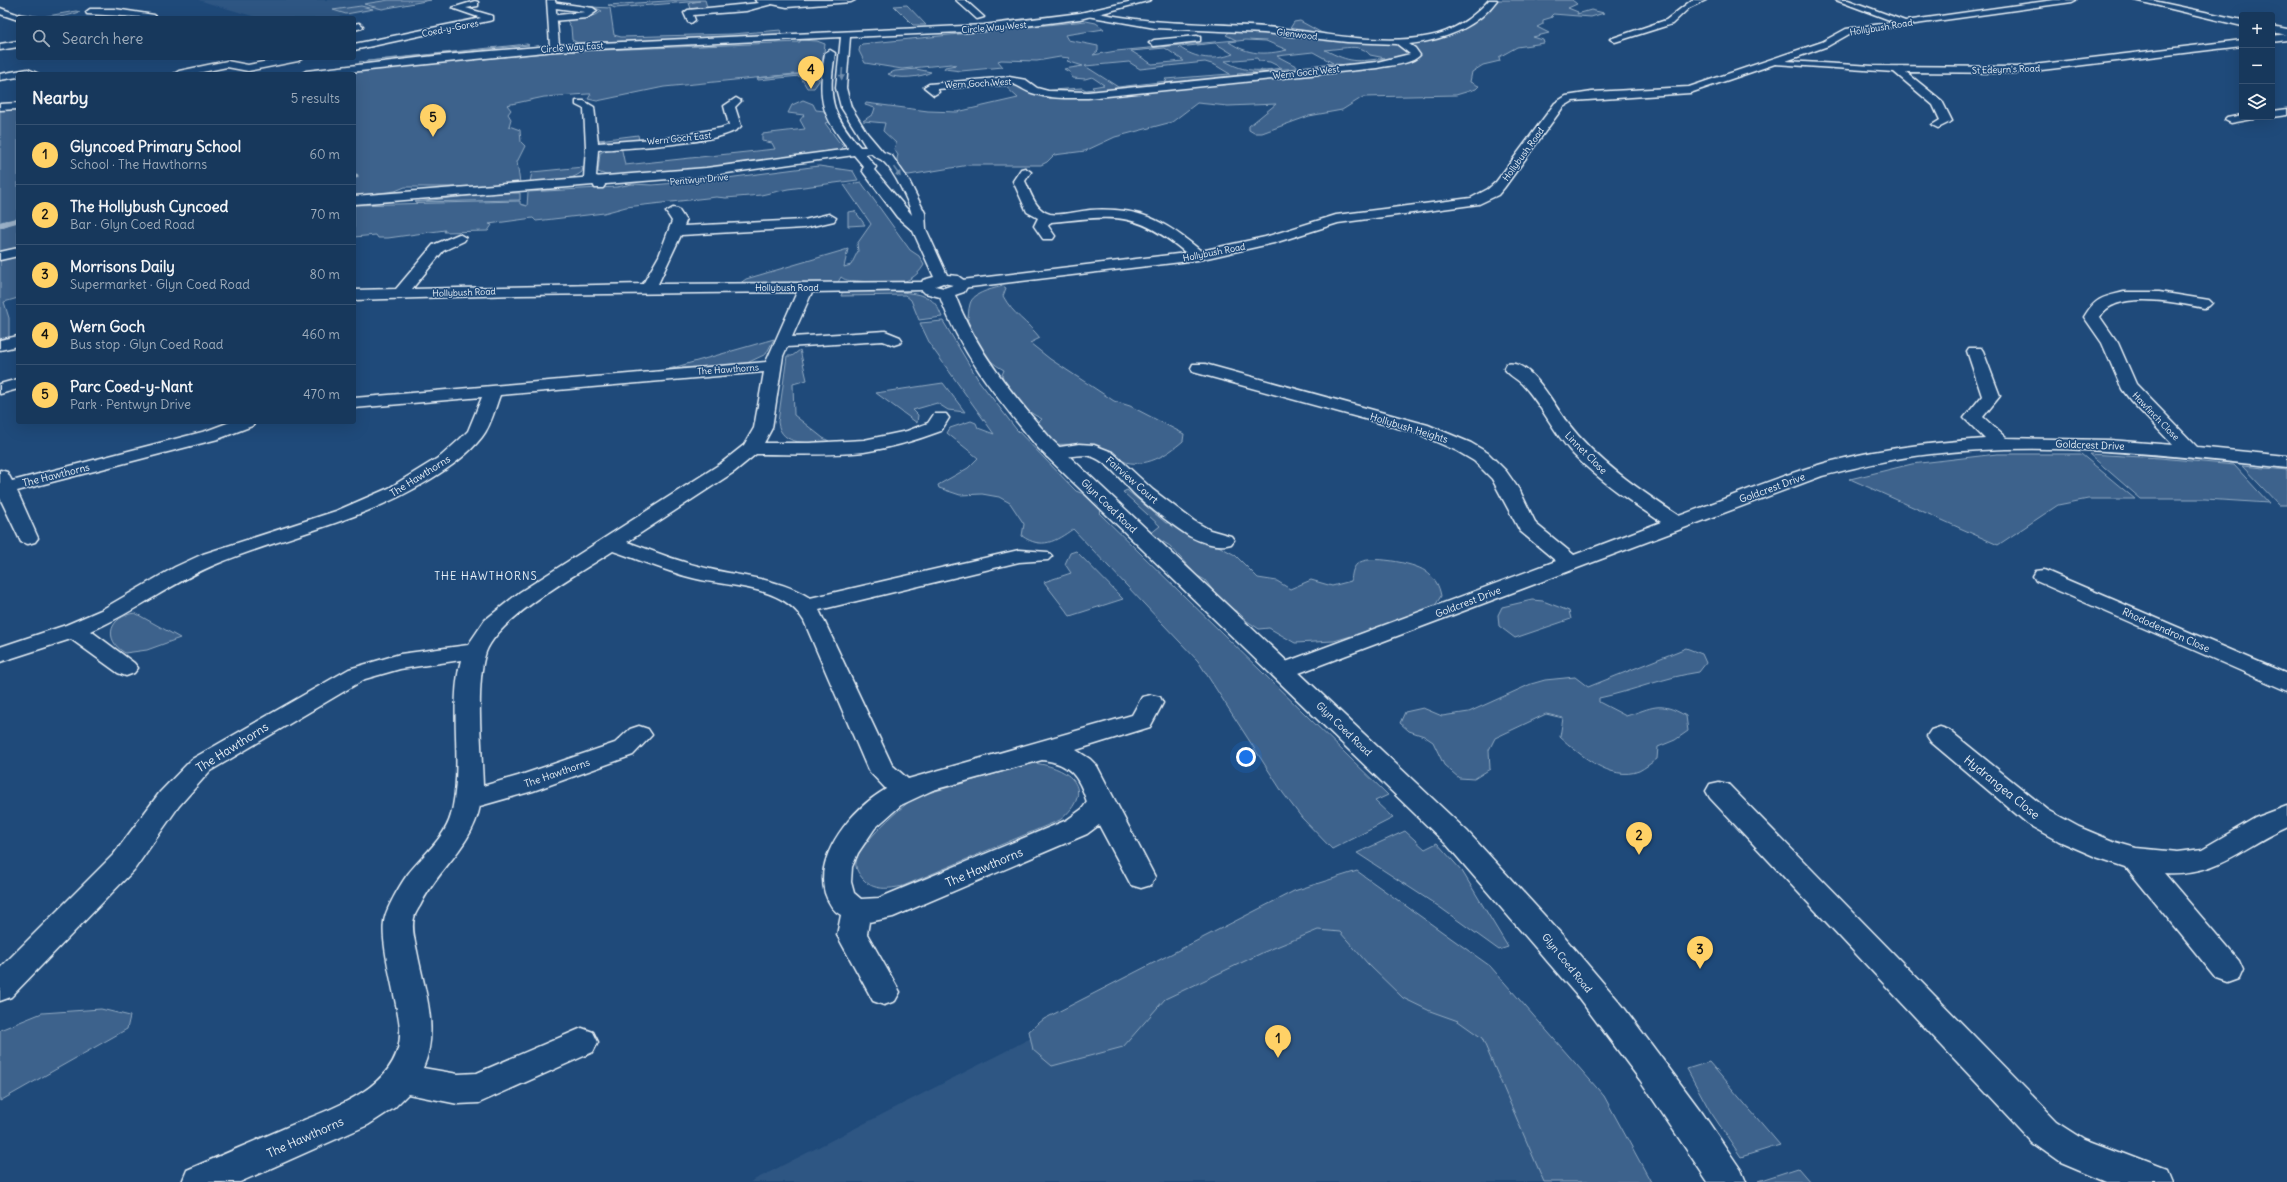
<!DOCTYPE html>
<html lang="en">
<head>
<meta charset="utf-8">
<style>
  :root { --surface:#17385c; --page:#203f62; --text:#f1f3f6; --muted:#9eacbb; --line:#365272; --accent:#ffd166 }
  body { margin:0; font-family:Delius,sans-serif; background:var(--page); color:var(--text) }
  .controls { position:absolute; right:12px; top:12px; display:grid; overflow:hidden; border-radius:4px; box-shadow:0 4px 16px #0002 }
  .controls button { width:36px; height:36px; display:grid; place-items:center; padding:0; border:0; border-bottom:1px solid var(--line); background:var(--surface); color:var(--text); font:20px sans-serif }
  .you { position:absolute; left:1246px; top:757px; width:14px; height:14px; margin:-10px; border:3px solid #fff; border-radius:50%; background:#1a73e8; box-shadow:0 0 0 6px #1a73e833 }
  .badge { display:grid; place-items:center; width:26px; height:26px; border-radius:50%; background:var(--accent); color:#111; font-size:13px; font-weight:700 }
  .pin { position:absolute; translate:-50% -33px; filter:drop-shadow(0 1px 2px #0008) }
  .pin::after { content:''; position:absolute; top:21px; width:14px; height:12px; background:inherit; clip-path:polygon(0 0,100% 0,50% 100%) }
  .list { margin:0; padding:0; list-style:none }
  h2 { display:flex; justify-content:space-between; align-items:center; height:52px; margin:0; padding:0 16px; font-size:17px }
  h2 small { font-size:13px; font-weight:400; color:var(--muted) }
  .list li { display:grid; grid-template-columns:26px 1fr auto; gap:12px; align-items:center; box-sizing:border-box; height:60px; padding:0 16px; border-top:1px solid var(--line) }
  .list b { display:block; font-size:15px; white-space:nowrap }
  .list p { margin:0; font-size:13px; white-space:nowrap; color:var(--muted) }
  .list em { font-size:13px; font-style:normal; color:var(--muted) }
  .icon { flex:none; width:22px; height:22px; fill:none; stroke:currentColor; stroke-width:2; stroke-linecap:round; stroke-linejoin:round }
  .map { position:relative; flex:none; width:2287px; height:1182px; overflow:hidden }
  .search { position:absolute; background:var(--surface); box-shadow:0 4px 16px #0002; left:16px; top:16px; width:340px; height:44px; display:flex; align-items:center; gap:10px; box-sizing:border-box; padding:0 14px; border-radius:4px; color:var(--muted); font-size:15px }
  .panel { position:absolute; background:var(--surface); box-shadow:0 4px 16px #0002; left:16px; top:72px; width:340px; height:352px; border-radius:4px }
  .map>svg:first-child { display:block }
  .built { fill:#2e5683 }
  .green { fill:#3c628c; stroke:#92aac2; fill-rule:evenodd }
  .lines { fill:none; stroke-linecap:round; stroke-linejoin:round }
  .stream-far1 { stroke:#9ab0c7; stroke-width:5 }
  .stream { stroke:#9ab0c7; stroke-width:6 }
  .street-casing { stroke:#e8f1f8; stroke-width:3 }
  .secondary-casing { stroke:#e8f1f8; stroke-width:3 }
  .street { fill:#1f4a7a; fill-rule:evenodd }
  .secondary { fill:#1f4a7a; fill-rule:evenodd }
  .oneway { fill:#6f8dac }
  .labels { text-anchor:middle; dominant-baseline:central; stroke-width:3; stroke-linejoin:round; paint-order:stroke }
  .far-street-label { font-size:9px; fill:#e8f1f8; stroke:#1f4a7a }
  .street-label { font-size:10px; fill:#e8f1f8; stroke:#1f4a7a }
  .neighbourhood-label { font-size:11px; letter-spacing:1px; fill:#e8f1f8; stroke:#1f4a7a }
  .near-street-label { font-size:12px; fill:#e8f1f8; stroke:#1f4a7a }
</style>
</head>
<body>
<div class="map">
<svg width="2287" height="1182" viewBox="0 0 2287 1182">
  <rect width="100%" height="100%" fill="#1f4a7a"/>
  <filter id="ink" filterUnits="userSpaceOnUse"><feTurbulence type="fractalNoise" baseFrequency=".025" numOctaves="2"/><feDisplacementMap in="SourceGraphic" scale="8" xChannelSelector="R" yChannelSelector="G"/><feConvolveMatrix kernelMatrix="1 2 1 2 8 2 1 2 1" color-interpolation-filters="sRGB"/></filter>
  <g filter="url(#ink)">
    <path class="built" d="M198 0H431L332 18H259Z
      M1357 871 1473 953 1641 1182H750Z"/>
    <path class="green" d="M389 0H431L382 9 364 4Z
      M680 0H705L707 7 691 9 689 3 700 1 615 8 608 5Z
      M1493 0H1572L1577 4 1568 8 1578 12 1577 14 1591 10 1604 13 1591 17 1553 14 1551 16 1553 17 1543 20V24L1537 27 1549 33 1533 37 1543 40 1544 43 1517 47 1499 57 1500 61 1483 65 1472 72 1470 82 1479 86 1476 89 1456 95 1363 97 1342 110 1309 116 1262 133H1254L1249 130V126L1276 104 1228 106 1197 103 1172 122 1115 137 1085 151 1054 155 1047 162 1041 165H969L909 175 905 174C899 168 895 163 898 155L894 149 896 143 883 131 885 123 863 121 873 114 875 108 865 105 866 103 928 111 957 112 1018 98 1005 86 988 87 982 81 1001 80 1036 91 1082 88 1086 90 1094 89 1092 87 1104 85 1092 77 1085 79 1073 78 1070 74 1071 73 1064 69 1083 66 1067 61 1070 58 1060 57 1037 61 1001 60 998 61 1003 67 961 71 944 69 945 67 956 65 951 64 902 69 865 63 859 51 860 46 862 44 1086 21 1096 23 1104 29 1065 35 1068 40 1098 46V51L1093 55 1116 51 1236 40 1226 35 1234 28 1359 41 1431 38 1469 21ZM1246 40 1266 41 1287 50C1265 55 1248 55 1229 42ZM1215 43 1233 54C1214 61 1196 59 1179 47ZM1165 48 1184 61 1152 64 1131 51ZM1343 48C1353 47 1363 46 1370 55L1385 58C1356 62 1351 63 1325 50ZM1313 52 1333 63 1298 67 1277 56ZM1257 58 1259 61 1270 62 1282 68C1258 71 1246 73 1225 61ZM1129 62 1140 69 1205 62 1215 65 1230 74 1165 79 1167 81 1118 87 1085 66ZM1334 64 1351 65 1243 79 1237 74Z
      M907 5 926 25H913L894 6Z
      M361 6 373 9 346 14 333 10Z
      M574 6 610 8 614 35 621 37 732 34 781 30 780 35 760 36 578 43 572 40 571 27 566 19 596 15 602 11 594 7Z
      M76 11 80 12C59 19 40 20 19 13L42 17Z
      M1300 21 1322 33 1331 35 1289 30 1294 22Z
      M800 40 817 41 825 44 822 67H815V72L664 87 597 101 588 99 591 94H588L544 97 507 105 511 110 508 114 511 119 509 126 520 130 521 142 525 146 517 162 520 183 477 187H405L395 191 354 196V74H328L554 52 800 42Z
      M527 44 529 45 359 62Z
      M916 69 931 72C923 77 896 80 888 74L895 71Z
      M815 73V78H819V81L814 88H807L800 76 758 80 757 78Z
      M803 100 813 104 816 110 834 112 836 120 825 123 839 142 844 145 838 151 688 171 678 170 611 177 598 172 600 153 606 150 621 146 625 165 775 149 772 143 762 141V134L805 129 800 120 804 115 788 113 792 105Z
      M18 108V248L0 253V109Z
      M638 135 639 140 617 142 599 140Z
      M819 166 853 171 858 180 788 189 761 195 726 198 716 197 626 207 604 213 536 221 533 218 489 224 492 225 488 231 444 232 445 230 388 238H378L376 235 354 237V205L520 201V204L527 206 528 192 617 187 632 184 652 185 712 180Z
      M583 167 582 172C566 184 548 180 530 182L532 172Z
      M861 182 910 250 919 256 924 265C909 290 884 283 859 281 852 280 847 282 841 277L837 284H739L746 279 848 249 844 267 851 265 858 251 857 244 871 224 844 185Z
      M494 193H520V200L415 202Z
      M855 211 865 225 848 226V212Z
      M18 256V298L4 302 9 318V340L0 344V260Z
      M1003 286 1006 288 1003 296C1014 316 1027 321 1040 338L1030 343 1050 359 1114 401 1130 406 1184 434 1183 441C1167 455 1145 469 1122 461 1113 458 1107 449 1098 446 1084 443 1066 445 1052 444L1035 426 1042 419C1023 410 1008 395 1002 375L1004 370C983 359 977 343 967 323 969 316 968 310 970 304 973 292 993 289 1003 286Z
      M843 291C864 291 915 289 930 299 937 304 939 310 942 317L919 320 911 300 905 295 841 296Z
      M943 321 979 381 1016 429 1076 491 1096 499 1104 508 1099 513 1388 795 1375 801 1393 818 1332 849 1302 818 1283 793 1198 661 1073 529C1056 541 1042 550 1022 536L1024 524 1010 503 999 497 982 494 960 495 939 488 938 485 968 468 978 458 947 433 950 428 971 421 976 423 978 428 994 434 931 346 920 323Z
      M774 339 766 354 747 363 736 364 669 369Z
      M800 350 807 380 793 384 794 415 823 438 829 441C810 443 781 447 778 422L787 356H792Z
      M943 383 965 412 948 410 937 403 913 410 918 415 917 423 876 393Z
      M1997 454H2081L2135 499H2088L2058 505 1998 545 1850 479 1912 464Z
      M2089 454 2160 458 2234 465 2269 503 2205 499H2141Z
      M2242 466 2287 470V505H2279Z
      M1127 490 1166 523 1174 522 1235 555 1258 578 1277 581 1290 589 1311 580 1332 586 1351 581C1352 575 1352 569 1357 564 1368 554 1414 563 1425 571 1435 578 1439 585 1441 596L1433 609 1392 624 1334 641 1295 643 1269 628 1259 629 1247 621 1238 612 1225 606 1205 580 1196 575 1170 546 1150 534 1160 526 1123 492Z
      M1076 551 1123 599 1070 616 1044 582 1071 573 1065 564 1070 553Z
      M1532 600 1543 601 1569 611 1571 619 1515 638 1499 626 1498 615 1502 607Z
      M135 613 180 638 147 650 125 653C102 639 110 616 135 613Z
      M1686 648 1702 654 1706 663 1699 672C1665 677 1633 691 1599 698V702L1626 716C1653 708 1659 700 1686 716L1688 731 1675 740 1658 747 1657 759C1651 763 1645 768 1639 771 1611 782 1579 754 1560 737L1563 718 1546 714 1495 738 1489 750 1490 769 1474 779 1459 778 1444 765 1433 742 1424 736 1409 731 1400 723 1405 712 1423 708 1442 716 1469 712 1531 684 1545 680 1575 677 1588 687Z
      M1033 763C1070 767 1097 790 1060 820L903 886C889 889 873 891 863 879 859 874 855 869 856 862 857 846 904 803 918 796Z
      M1405 831 1425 849 1437 843 1462 871 1508 947 1499 950 1438 906 1357 853Z
      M1357 871 1490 966 1604 1096 1651 1182H1544L1482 1038 1458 1021 1430 1011 1403 998 1368 964 1340 932 1318 930 1264 952 1165 999 1123 1047 1052 1066 1033 1050 1029 1031 1044 1019 1294 891Z
      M101 1009 130 1016 127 1029 0 1101V1030L42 1013Z
      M1709 1062 1780 1145 1741 1157 1710 1111 1687 1069Z
      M1798 1168 1810 1182 1758 1181Z"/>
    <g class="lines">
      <path class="stream-far1" d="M354 176H356
        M3 224 18 220"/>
      <path class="stream" d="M0 225 6 223"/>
      <g class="street-casing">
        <path id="street" d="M755 0H855L851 2 787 7 772 4 746 11 693 15 695 20 691 23 688 22 684 13 688 10 759 3Z
          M956 0H965L984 17 977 19Z
          M1489 0H1497C1476 29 1443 40 1409 44L1415 48 1420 55C1411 65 1390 65 1377 68L1088 98C1069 98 1050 99 1032 93 1023 90 1019 85 1009 83L937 89 939 92 934 95 924 87 929 84 1009 77 1026 80 1037 88 1048 91 1088 92 1377 62 1410 54 1397 44 1347 42 1264 33 1155 28 1087 16V12L1090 11C1148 25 1206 23 1264 27 1319 31 1376 47 1430 36 1453 32 1474 17 1489 0Z
          M1692 0H1706L1689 8 1672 24 1615 42 1610 39 1666 20Z
          M1836 0H1848L1905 21 2054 0H2076L2072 2 1851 33 1828 46 1786 61 1873 66 2017 67 2242 40V46L2017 73 1906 72 1942 101 1952 121 1938 128 1932 125 1940 120 1933 105 1894 72 1775 64 1690 93 1573 101 1563 107 1504 188 1498 195 1479 204 1338 223 1274 243 1198 260 962 288 955 284 962 280 1186 253C1136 210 1114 216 1051 222L1048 226 1055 236 1053 239H1043L1034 226 1038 218 1027 212 1013 181 1021 169 1025 168 1031 172 1025 181C1031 193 1035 210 1050 214 1060 216 1079 211 1090 210 1140 207 1163 220 1201 251L1265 237 1336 215 1471 198 1488 189 1496 182 1555 103 1566 96 1592 92 1689 87 1822 42 1846 29 1895 22Z
          M475 1 478 2V6L466 8 493 16V20L354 50V44L481 18 452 8Z
          M551 2 593 8 597 11 587 18 552 21 549 20V16L585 12 548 7V3Z
          M0 8 22 16 23 18H18V20L0 14Z
          M90 9H115L154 15 158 18 87 14 86 12Z
          M359 23 363 26 362 28 354 30V24Z
          M2287 34V40L2272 42V36Z
          M1197 36 1200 37V41L1154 46 1149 43 1154 40Z
          M18 41V47L0 50V44Z
          M283 58H303L298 61 248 71 227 67 193 74H174L179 71 227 61 248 65Z
          M28 69 39 74H18V77L0 80V74Z
          M736 98 741 101 735 107 741 126C727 144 623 148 598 150L596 176 603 179 605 185 603 188H595L593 184 584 178 586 147 584 109 576 105V101H584L594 107 598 143 667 138 721 128 729 125 724 106Z
          M2287 109V115L2272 117H2271L2272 111Z
          M2242 115V117H2254L2253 119 2231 123 2225 120 2227 118Z
          M673 208 678 209 686 221 684 226 804 220 829 214 836 218 834 221 804 228 681 235 658 284 926 282 933 286 926 290 812 292 792 337 885 331 900 337 902 340 900 343 894 345 883 341 787 347 783 356 772 428 764 443H809L864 440 907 431 928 423 934 414H946L949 418 941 431C917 440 890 448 864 452 828 456 791 454 756 454L734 472 627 542C651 550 674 560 698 566 736 577 775 576 810 598L1019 550 1048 552 1052 556 1048 560 1019 562 819 610 892 765 908 779 1132 715 1142 697 1151 695 1160 697 1163 703 1150 727 1076 750 1090 759 1097 766 1155 877 1151 885 1141 888 1131 885 1099 825 1087 834 893 917 869 922 867 934 900 992 895 1001 884 1005 873 1001 837 935 841 915C833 911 828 902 825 893 814 854 853 808 886 789L868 770 804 621C781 582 723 588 685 576 661 569 637 559 613 551 581 572 500 616 486 652 475 683 482 751 483 786L518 776 615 743 630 729 639 726 648 729 652 735 633 755 533 791 480 806C472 846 438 869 421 904 419 908 415 913 414 918 411 928 415 941 417 951 424 989 440 1030 423 1068L458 1074 477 1073 582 1028 593 1032 598 1042 593 1052 479 1103 458 1104 408 1094 394 1108 368 1125 240 1182H182L187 1170C220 1156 252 1142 285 1128 328 1109 403 1089 400 1029 398 1002 378 940 385 917 388 906 401 883 408 874 422 856 445 838 451 815 464 764 448 708 461 660L400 669 365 679 210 771 179 806 134 870 11 997 0 1001V968L114 854 160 792 192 759 349 669 400 654 468 645 485 620 520 592 720 464 744 445 754 428 764 372 500 395C495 408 491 426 482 437 468 455 450 467 431 479 363 521 292 534 219 563 174 581 135 612 91 631L134 663 138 668 134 673 126 676 118 673 71 639 0 662V647L66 625 101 610 175 567 203 554 336 511 389 488 441 456 460 439 468 431 482 397 354 408V398L766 362 797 292 517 295 354 300V290L396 289 433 245 459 234 466 238 464 241 443 251 412 289 643 284 659 256 672 221 666 212ZM1042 760C1070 763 1079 777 1087 802L1082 809 1067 820 879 898 861 899 854 893 851 882 852 867 858 853 875 828 901 805 933 790Z
          M2124 292H2159L2209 300 2212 303 2209 306 2204 308C2178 303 2115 289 2100 317L2118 343 2136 384 2197 447 2287 456V468C2169 455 2050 441 1931 454 1894 458 1858 467 1822 476L1283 679 1275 676 1271 671 1275 666 1556 561 1520 531 1492 479 1474 461 1457 451 1416 433 1193 372 1191 368 1193 364H1205L1428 425 1471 443 1488 453 1506 471 1520 491 1536 524 1574 555 1661 522C1631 502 1600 481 1574 455 1554 434 1542 405 1522 384 1516 378 1508 375 1504 368L1506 364C1531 358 1554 406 1567 422 1597 461 1638 489 1679 516 1722 500 1764 482 1808 468 1865 450 1925 443 1985 439L1964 418 1982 396 1967 351 1969 348H1981L1983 351 2000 396 1983 417 2006 438 2109 440 2173 445 2131 401 2122 389 2102 343 2084 317C2095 298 2103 297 2124 292Z
          M18 336V346L0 350V340Z
          M18 379V389L0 394V384Z
          M230 422H255L252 426 218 439 17 491 38 538 35 542 28 544 21 542 0 498V470L7 472 12 481 206 431Z
          M1079 444 1094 445 1112 452 1153 490 1194 521 1210 530 1231 536 1234 540 1231 544C1218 548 1200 542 1189 536 1171 524 1155 512 1139 498 1125 486 1109 461 1090 456 1076 453 1061 460 1047 457L1045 453 1047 449Z
          M2044 570 2287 674V691L2036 581 2033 576 2036 571Z
          M1940 727 1949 730 2048 810 2079 827 2115 842 2136 848 2178 852 2202 849 2255 818 2287 806V827C2241 847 2220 876 2164 873L2239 961 2243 970 2239 979 2228 983 2217 979 2126 867 2096 857 2059 841 2028 824 1931 742 1927 736 1931 730Z
          M1719 782 1728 784 2057 1121 2085 1139 2166 1170 2171 1182H2106L2061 1163 2033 1143 1710 798 1706 791 1710 784Z"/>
      </g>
      <g class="secondary-casing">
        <path id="secondary" d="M547 0H555L559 45 984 25 1080 13 1137 0H1151L1080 19 984 31 850 37 846 88 851 107 867 133 883 152 892 156 908 179 925 213 926 229 947 275 958 276 969 284 964 292 955 295C976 351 1013 395 1052 440L1467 831 1565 938 1622 1005 1703 1114 1741 1170 1746 1182H1708L1640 1080 1578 997 1447 845 1038 448C1000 401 961 355 940 297L925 293 920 288 923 280 934 277 913 231 897 217 864 173 862 170 864 167 854 155 706 176 354 204V196L706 168 849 149C819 113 818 97 825 53L830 50 835 53C828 98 830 112 860 147H866L841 107 836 88 841 37 555 51 331 74H301L306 71 443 55 550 46ZM871 153C875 158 880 158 884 162 893 170 910 203 912 215L874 170 876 167 865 154ZM943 283 953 285 944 288 935 286Z
          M2134 0H2149L2242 20V26Z
          M2272 26 2287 29V35L2272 32Z
          M18 103V109L0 110V104Z
          M18 248V256L0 260V252Z"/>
      </g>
      <use href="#street" class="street"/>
      <use href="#secondary" class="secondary"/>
    </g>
    <defs><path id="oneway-solid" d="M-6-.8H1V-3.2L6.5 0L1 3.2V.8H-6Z"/></defs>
    <g class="oneway">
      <use href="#oneway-solid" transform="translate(842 74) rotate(94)"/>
      <use href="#oneway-solid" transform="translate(897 172) rotate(55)"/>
    </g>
  </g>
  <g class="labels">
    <g class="far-street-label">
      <text transform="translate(994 27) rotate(-5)">Circle Way West</text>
      <text transform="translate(1881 27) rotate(-9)">Hollybush Road</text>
      <text transform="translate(450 28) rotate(-11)">Coed-y-Gores</text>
      <text transform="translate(1297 34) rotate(7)">Glenwood</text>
      <text transform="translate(572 47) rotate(-4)">Circle Way East</text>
      <text transform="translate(2006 69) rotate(-2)">St Edeyrn's Road</text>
      <text transform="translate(1306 72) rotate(-6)">Wern Goch West</text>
      <text transform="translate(978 83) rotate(-3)">Wern Goch West</text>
      <text transform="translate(679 138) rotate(-6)">Wern Goch East</text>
      <text transform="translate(1523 154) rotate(-54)">Hollybush Road</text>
      <text transform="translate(699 179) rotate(-5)">Pentwyn Drive</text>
      <text transform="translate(1214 252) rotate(-11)">Hollybush Road</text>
      <text x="787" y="287">Hollybush Road</text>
      <text transform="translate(464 292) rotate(-2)">Hollybush Road</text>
      <text transform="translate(728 369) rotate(-4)">The Hawthorns</text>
      <text transform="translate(2156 416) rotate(46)">Hawfinch Close</text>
    </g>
    <g class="street-label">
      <text transform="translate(1409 428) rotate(17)">Hollybush Heights</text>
      <text transform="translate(2090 445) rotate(2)">Goldcrest Drive</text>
      <text transform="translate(1586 453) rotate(45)">Linnet Close</text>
      <text transform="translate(56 475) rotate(-14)">The Hawthorns</text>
      <text transform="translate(420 476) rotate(-32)">The Hawthorns</text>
      <text transform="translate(1132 480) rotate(41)">Fairview Court</text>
      <text transform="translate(1772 488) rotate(-20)">Goldcrest Drive</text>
      <text transform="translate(1109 506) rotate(44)">Glyn Coed Road</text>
      <text transform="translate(1468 602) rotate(-21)">Goldcrest Drive</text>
      <text transform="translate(2166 630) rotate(24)">Rhododendron Close</text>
      <text transform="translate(1344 729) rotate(44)">Glyn Coed Road</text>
      <text transform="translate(557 773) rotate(-19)">The Hawthorns</text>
      <text transform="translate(1567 963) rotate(51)">Glyn Coed Road</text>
    </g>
    <g class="neighbourhood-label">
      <text x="486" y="576">THE HAWTHORNS</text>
    </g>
    <g class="near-street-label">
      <text transform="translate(232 747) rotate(-32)">The Hawthorns</text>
      <text transform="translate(2002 787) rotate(39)">Hydrangea Close</text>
      <text transform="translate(984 867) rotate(-23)">The Hawthorns</text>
      <text transform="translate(305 1137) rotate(-24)">The Hawthorns</text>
    </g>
  </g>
</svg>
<div class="controls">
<button>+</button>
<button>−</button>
<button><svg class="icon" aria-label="layers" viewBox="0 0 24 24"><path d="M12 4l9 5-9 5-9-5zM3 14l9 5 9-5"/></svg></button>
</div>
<div class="you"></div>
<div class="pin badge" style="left:1278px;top:1058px">1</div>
<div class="pin badge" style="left:1639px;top:855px">2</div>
<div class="pin badge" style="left:1700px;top:969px">3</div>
<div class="pin badge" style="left:811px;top:89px">4</div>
<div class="pin badge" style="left:433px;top:137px">5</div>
<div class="search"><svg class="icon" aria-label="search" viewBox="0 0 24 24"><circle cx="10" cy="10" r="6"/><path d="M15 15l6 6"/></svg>Search here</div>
<section class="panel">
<h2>Nearby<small>5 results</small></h2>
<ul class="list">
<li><span class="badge">1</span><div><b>Glyncoed Primary School</b><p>School · The Hawthorns</p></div><em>60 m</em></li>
<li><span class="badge">2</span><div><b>The Hollybush Cyncoed</b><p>Bar · Glyn Coed Road</p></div><em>70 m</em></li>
<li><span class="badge">3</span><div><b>Morrisons Daily</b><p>Supermarket · Glyn Coed Road</p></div><em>80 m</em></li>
<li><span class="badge">4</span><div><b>Wern Goch</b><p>Bus stop · Glyn Coed Road</p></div><em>460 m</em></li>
<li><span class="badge">5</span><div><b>Parc Coed-y-Nant</b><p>Park · Pentwyn Drive</p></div><em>470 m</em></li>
</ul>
</section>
</div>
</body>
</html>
